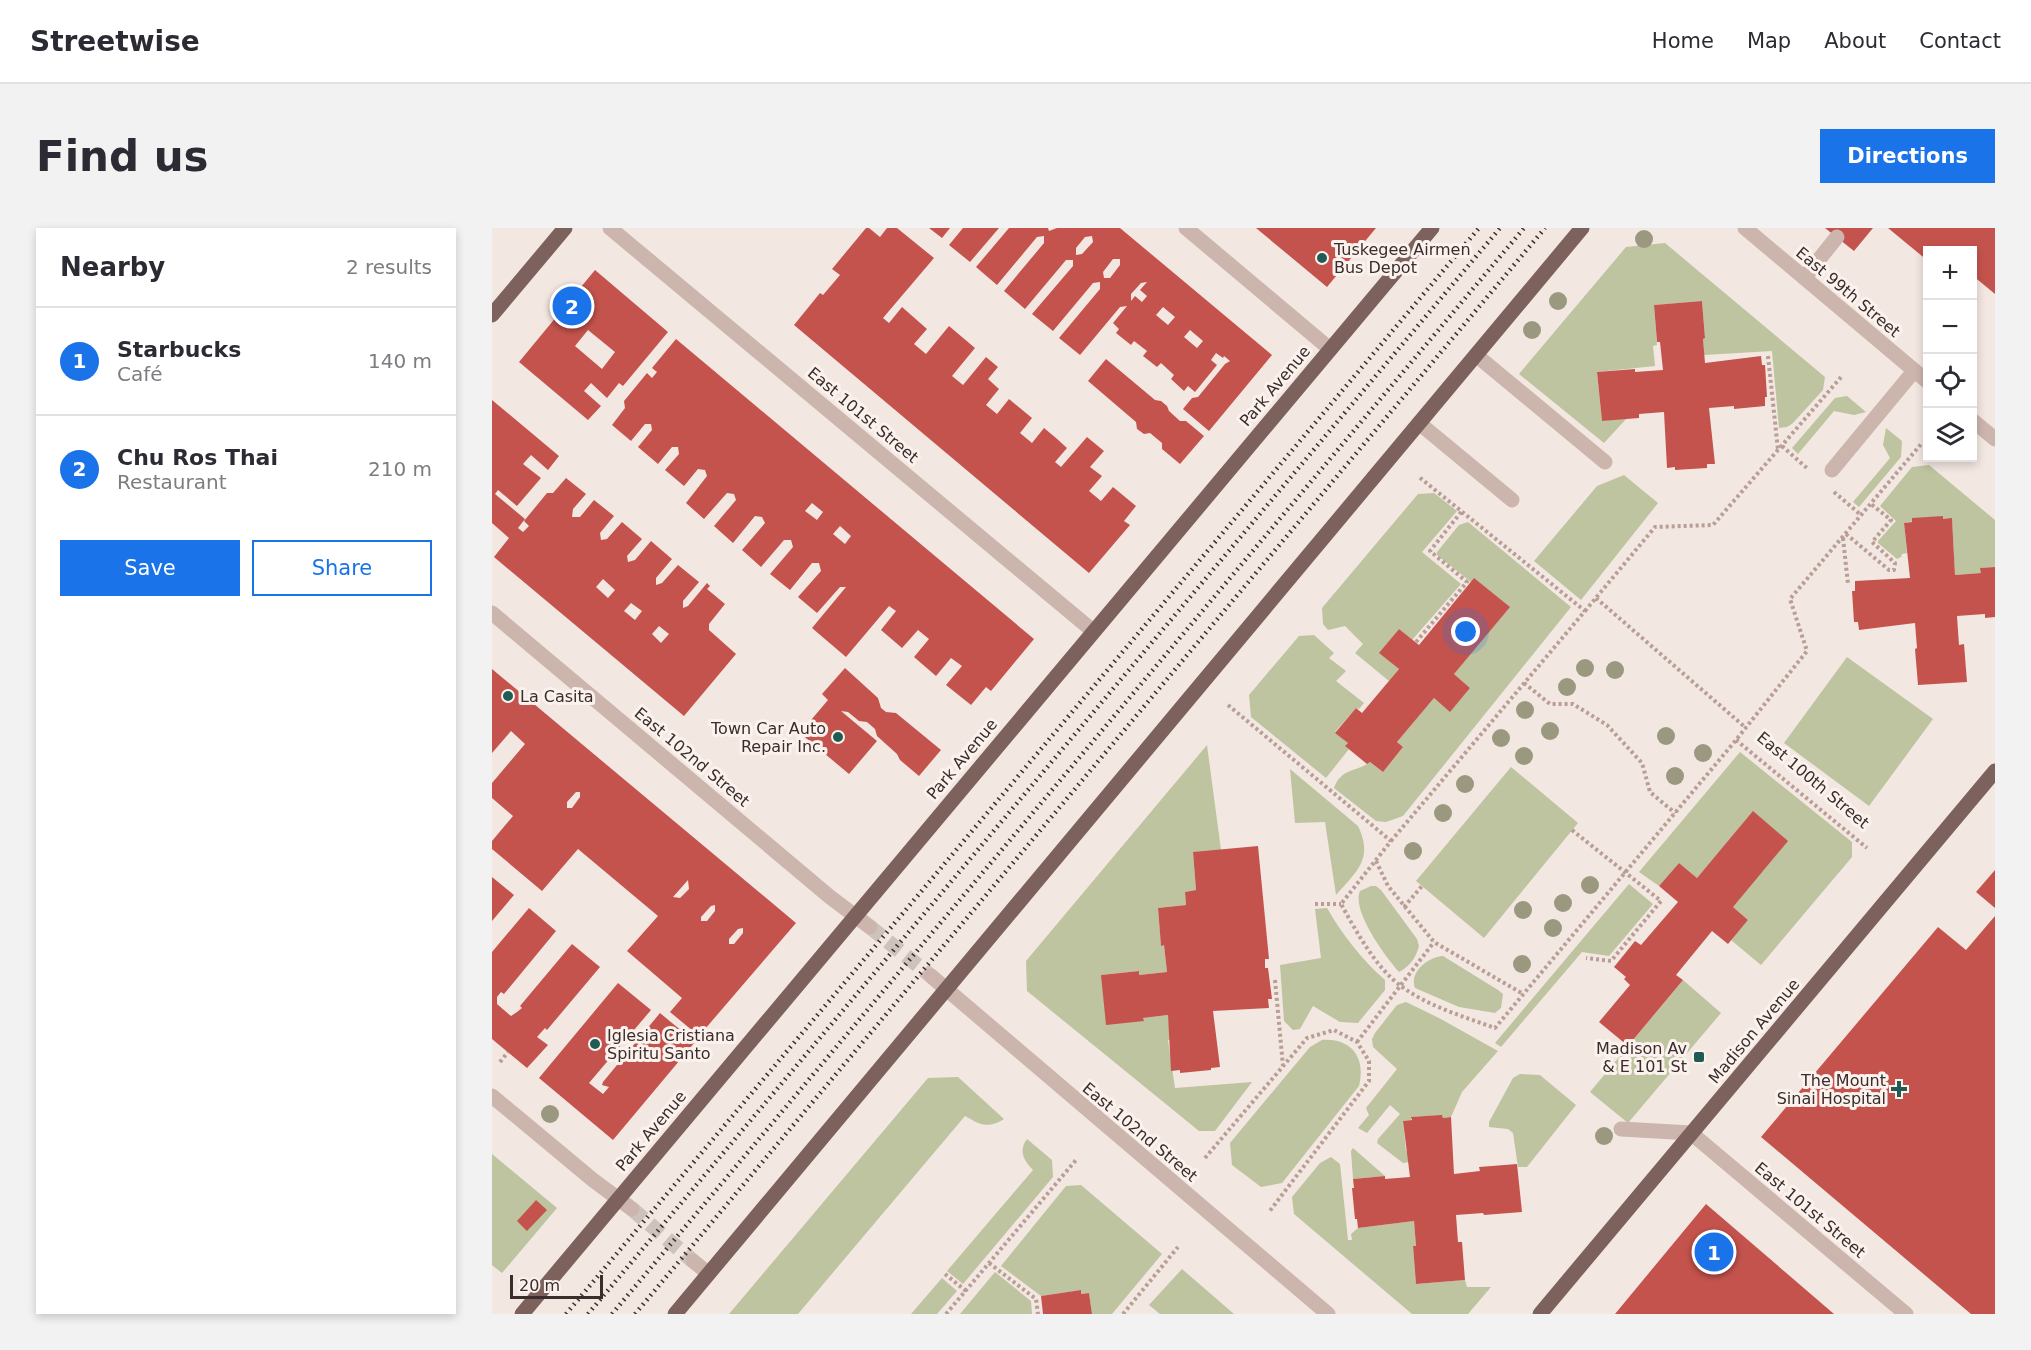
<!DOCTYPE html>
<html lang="en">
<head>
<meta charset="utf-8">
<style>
  :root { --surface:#fff; --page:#f2f2f3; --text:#2b2b33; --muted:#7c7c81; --line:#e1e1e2; --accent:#1a73e8 }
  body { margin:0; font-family:"DejaVu Sans",sans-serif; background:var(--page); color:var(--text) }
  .controls { position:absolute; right:18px; top:18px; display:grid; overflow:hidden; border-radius:0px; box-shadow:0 3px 9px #0003 }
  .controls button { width:54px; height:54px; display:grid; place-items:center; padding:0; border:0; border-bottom:2px solid var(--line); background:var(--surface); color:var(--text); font:30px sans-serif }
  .scale { position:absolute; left:18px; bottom:15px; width:93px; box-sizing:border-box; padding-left:6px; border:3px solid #3a2d2b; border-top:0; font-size:16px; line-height:21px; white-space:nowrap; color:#3a2d2b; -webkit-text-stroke:4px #fbf2ee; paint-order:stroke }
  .you { position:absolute; left:974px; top:404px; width:21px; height:21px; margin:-15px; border:4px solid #fff; border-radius:50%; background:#1a73e8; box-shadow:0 0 0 9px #1a73e833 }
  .badge { display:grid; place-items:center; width:39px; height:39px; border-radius:50%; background:var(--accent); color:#fff; font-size:20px; font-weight:700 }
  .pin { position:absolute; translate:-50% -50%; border:3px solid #fff; box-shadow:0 2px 6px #0006 }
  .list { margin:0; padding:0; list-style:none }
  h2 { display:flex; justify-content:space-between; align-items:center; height:78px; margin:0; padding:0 24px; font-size:26px }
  h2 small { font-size:20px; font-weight:400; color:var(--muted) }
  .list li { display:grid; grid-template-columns:39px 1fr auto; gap:18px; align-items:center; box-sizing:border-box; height:108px; padding:0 24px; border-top:2px solid var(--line) }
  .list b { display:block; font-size:22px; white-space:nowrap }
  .list p { margin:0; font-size:20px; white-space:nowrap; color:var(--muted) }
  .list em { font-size:20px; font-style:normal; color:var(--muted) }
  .actions { display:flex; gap:12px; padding:18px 24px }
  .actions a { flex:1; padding:14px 0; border:2px solid var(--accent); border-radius:0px; text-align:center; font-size:21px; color:var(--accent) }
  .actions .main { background:var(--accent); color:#fff }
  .icon { flex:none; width:33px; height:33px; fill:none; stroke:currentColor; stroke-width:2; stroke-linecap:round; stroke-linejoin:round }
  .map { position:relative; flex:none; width:1503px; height:1086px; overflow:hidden; border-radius:0px }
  header { display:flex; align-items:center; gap:36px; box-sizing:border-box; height:84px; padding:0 30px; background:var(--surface); border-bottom:2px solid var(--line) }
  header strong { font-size:28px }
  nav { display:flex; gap:33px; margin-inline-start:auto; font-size:21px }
  .intro { display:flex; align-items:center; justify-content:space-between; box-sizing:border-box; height:144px; padding:0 36px }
  h1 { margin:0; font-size:42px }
  .button { padding:15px 27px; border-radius:0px; background:var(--accent); color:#fff; font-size:21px; font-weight:700 }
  main { display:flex; gap:36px; padding:0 36px }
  aside { flex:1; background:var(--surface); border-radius:0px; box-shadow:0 3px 9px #0003 }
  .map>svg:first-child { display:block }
  .green { fill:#bec3a0 }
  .building { fill:#c5534d; fill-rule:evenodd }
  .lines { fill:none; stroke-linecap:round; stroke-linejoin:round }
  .minor-tunnel { stroke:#cec2bd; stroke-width:15; stroke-dasharray:15 8; stroke-linecap:butt }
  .path { stroke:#b89e96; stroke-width:4; stroke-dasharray:3 3; stroke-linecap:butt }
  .minor { stroke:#ccb5ac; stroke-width:15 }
  .major { stroke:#7c615c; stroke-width:15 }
  .rail { stroke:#3a2d2b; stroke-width:4.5; stroke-dasharray:1.5 4.5; stroke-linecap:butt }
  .tree { fill:#9a997f }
  .poi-dot { fill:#205c54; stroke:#fbf2ee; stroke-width:2 }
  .labels { text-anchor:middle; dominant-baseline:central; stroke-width:6; stroke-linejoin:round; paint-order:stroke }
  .poi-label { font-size:16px; fill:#3a2d2b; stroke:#fbf2ee; text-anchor:start }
  .street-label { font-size:16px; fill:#3a2d2b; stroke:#fbf2ee }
</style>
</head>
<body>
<header>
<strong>Streetwise</strong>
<nav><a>Home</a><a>Map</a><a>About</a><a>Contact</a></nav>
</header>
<div class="intro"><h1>Find us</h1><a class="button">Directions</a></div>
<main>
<aside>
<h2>Nearby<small>2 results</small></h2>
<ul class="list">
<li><span class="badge">1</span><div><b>Starbucks</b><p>Café</p></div><em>140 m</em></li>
<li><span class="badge">2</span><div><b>Chu Ros Thai</b><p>Restaurant</p></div><em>210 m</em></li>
</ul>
<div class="actions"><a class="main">Save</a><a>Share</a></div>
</aside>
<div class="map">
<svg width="1503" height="1086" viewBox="0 0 1503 1086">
  <rect width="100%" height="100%" fill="#f3e7e1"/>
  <path class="green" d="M1173 15 1333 149 1331 162 1301 195 1295 199 1287 200 1280 123 1212 127 1211 111 1213 110 1210 73 1162 77 1165 117 1161 118 1163 138 1105 144 1110 193 1135 190 1112 215 1027 146 1134 19Z
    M1355 168 1374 184 1362 187 1342 183 1306 226 1300 220 1343 170Z
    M1394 200 1410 213 1409 229 1367 279 1361 274 1398 230 1391 217Z
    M1437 237 1503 292V339L1489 340V345L1463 347 1460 291H1451V288L1412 295 1415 325 1410 326 1409 329 1405 331 1386 315V313L1404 293 1388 278 1420 239Z
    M1132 247 1166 275 1089 372 1042 333 1105 258Z
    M942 265 965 283 930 324 969 356 920 412 907 401 888 425 907 441 897 453 863 425 871 416 853 398 836 402 831 396 830 380 926 266Z
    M976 294 1079 379 911 588 894 594 884 593 842 560C849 540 865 544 878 534L891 544 911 519 905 514 942 470 958 483 978 460 962 446 979 354 945 327V324L967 297Z
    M822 407 842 425 837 430 854 443 844 453 872 475 867 481 864 480 843 504 856 515 854 518 857 521 834 550 759 489 757 467 807 408Z
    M1355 429 1441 491 1377 578 1292 515Z
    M715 517 729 622 701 625 704 662 693 664 694 677 666 680 669 717H672L675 744 647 747V743L609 747 652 792 651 790 676 787 679 812H676L683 860 760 854 723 903H707L535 763 534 733Z
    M1248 524 1360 614V629L1269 737 1239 712 1256 692 1241 679 1261 584 1205 650 1187 635 1167 658 1147 644Z
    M1019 539 1086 595 992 710 924 653Z
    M798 541 866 598C882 631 864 644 844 667L833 594 803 595Z
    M1137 656 1161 676 1117 728 1090 724 1009 819 1003 815Z
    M879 658H884L889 662 925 711 927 718C924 730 917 739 907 744 894 730 859 682 868 663Z
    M835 680C850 706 870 732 893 752V762L866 795 848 794 821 778 808 801 801 802 792 793 788 737 829 730 823 681Z
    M951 728 1006 762 1011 766 1009 780 1003 785 967 779 923 760C917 744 936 729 951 728Z
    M1191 752 1229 785 1136 895 1098 864Z
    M914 774 947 790 1006 823 970 864 959 889 951 890 950 887H948L920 889 919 892 911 893 914 923H916L917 934 911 935 885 915 886 911 908 886 898 877 875 905 866 900 877 887 874 880 905 841 881 819 880 811 883 805 905 777Z
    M830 812C860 810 874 830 867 858L790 955 769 959 740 937 738 915 818 819Z
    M1028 846 1048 847 1084 877 1035 939H1026L1021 905 1016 901 997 899V894L1021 850Z
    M466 849 512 891C495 901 489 897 473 888L306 1086H237L436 850Z
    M535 911 560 932 561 949 471 1056 455 1043 541 942C532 933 526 923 535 911Z
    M861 920 893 948 861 951 859 923Z
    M0 926 65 980 10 1045 0 1037Z
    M839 929 848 936 856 1012H860L859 1006 866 1000 922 993 924 1018 921 1019 924 1056 973 1052 975 1059H999L976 1086H920L802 986 800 969 828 935Z
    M589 957 670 1026 620 1086H600L597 1065 589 1066V1062L549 1068 509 1038 574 958Z
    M690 1041 742 1086H668L657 1077Z
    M503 1044 539 1073 540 1086H468Z
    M450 1050 465 1063 445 1086H419Z"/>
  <path class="building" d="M374 0H377L388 9 395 0H405L442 30 391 90 397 95 410 79 435 101 422 116 434 126 457 98 483 120 460 148 471 157 494 129 506 139 496 151 507 161 494 177 505 186 517 171 540 190 528 205 540 215 552 200 564 210 575 220 563 234 569 239 595 209 612 223 598 239 610 248 597 263 609 273 621 259 644 278 632 293 638 297 597 345 302 97 328 65 331 67 348 47 340 41Z
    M437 0H458L450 10Z
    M471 0H507L478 34 457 17Z
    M517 0H556L557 3 565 0H628L780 127 717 203 691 181 700 170 706 169 733 136 738 133 732 128 731 130 724 125 719 132 725 137 703 164 696 158 692 163 679 151 682 147 669 135 665 139 651 128 655 123 642 113 639 117 624 105 627 101 621 95 635 78 628 79 588 127 567 110 608 61V54L601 55 561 103 540 86 581 38V32H574L533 81 512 63 552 15V8L545 9 505 57 484 39ZM600 8 601 14 590 26 584 27V20L593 9ZM621 31H628V37L618 50H612L611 44ZM655 54 648 62 655 68 650 74 643 68 639 73V66L649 55ZM671 79 683 89 676 97 664 87ZM698 102 711 113 705 120 692 109Z
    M764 0H884L835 59Z
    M1333 0H1381L1362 23Z
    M1396 0H1503V66L1480 47V22H1436V33Z
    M103 42 176 104 131 158 127 155 115 170 99 155 92 163 109 178 96 192 27 134ZM96 102 123 124 110 141 83 118Z
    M1210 73 1213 110 1211 111 1213 135 1269 128 1270 137H1273L1275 169H1273V178L1242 181V178L1217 180 1223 236H1215V240L1183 242V239L1175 240 1172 184 1147 186V190L1110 193 1105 144 1143 141V144L1171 142 1168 114H1165L1162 77Z
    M184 111 542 411 499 463 494 459 479 477 454 457 470 438 459 430 444 448 422 429 437 411 426 402 410 420 389 402 404 383 397 378 354 429 320 400 354 359H348L325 385 306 369 329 343 327 335H320L298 362 278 346 301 319 299 312H292L269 339 250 322 273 295 270 289 263 288 241 315 222 298 244 272 242 266 235 265 212 291 194 275 215 248 213 242 206 241 192 258 173 242 187 226 186 219H180L166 236 146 219 160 202 159 196H153L139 213 120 197 133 180 132 173 155 145 160 150 165 144 160 140ZM320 275 331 284 325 292 313 283ZM348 298 359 308 353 316 341 306Z
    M614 131 663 172 669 173 675 178 677 183 688 193H694L712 208 688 236 670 221V215L658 205 652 206 645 201 644 194 596 153Z
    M0 172 67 228 56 242 39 227 31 236 49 250 25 278 6 262 3 266 33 291 26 300 31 304 37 298 32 293 55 265H61L74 250 94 266 81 281 80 289H88L102 272 122 288 108 305 109 312 115 311 130 294 150 311 135 328 136 334 143 332 159 313 180 331 164 350V357L170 355 186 337 207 354 191 373V380L196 378 215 355 218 358 215 361 233 376 217 396V402L244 426 192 488 2 329 17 310 0 295ZM111 351 123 362 116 370 104 359ZM139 375 150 383 143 392 132 383ZM167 398 177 406 169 415 160 406Z
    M1451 288V291L1460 290 1463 347 1489 345 1488 340 1503 339V389L1493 390V386L1465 388 1467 417 1472 416 1475 454 1426 457 1423 421 1425 420 1423 395 1367 402 1366 394H1362L1360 363H1363V353L1418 350 1412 295 1420 294V290Z
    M982 350 1018 379 962 446 978 460 958 484 942 470 905 514 911 519 891 544 878 534 875 536 853 518 856 515 843 505 864 480 870 485 907 441 887 425 907 401 927 417Z
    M353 440 386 470 389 480 394 484 404 485 449 522 427 548 408 532 405 526 385 508 383 501 375 494 367 493 356 484 349 483 385 513 357 546 308 505 336 472 330 466Z
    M0 441 304 695 207 808 178 784 190 770 135 723 166 688 86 621 50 663 0 621V613L21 588 0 570V555L33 516 19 503 0 525ZM84 564H88V569L80 580H75V574ZM196 652 197 661 188 670 181 669ZM223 677V683L215 693H209V689L219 678ZM251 700V705L242 716H237V711L246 701Z
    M1261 583 1296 613 1241 679 1256 692 1236 716 1220 703 1184 747 1191 752 1136 818 1107 794 1138 757 1132 751 1134 749 1122 739 1143 713 1149 717 1186 674 1167 658 1187 635 1205 650Z
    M766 618 777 731H773V740H776L780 771H776L777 780 721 783 728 839 719 840V842L688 845V842L679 843 676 787 651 790 652 793 614 797 609 747 647 743V747L675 744 672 717 669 718 666 680 694 677 693 664 704 662 701 624Z
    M1503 642V680L1484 664Z
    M0 649 22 667 0 693Z
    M37 680 64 703 12 766 9 764 5 769V776L19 788 25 784 30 780 28 778 80 716 108 739 55 802 53 800 45 809 56 817 35 840 0 811V724Z
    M1503 688V1086H1479L1269 909 1446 699 1474 722Z
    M126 755 159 782 97 855 111 866 117 859 110 857 111 854 168 785 203 814 121 912 47 850Z
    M948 887H950L951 890 959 889 962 946 988 943 987 939 1025 936 1030 984 992 987 991 985 964 987 966 1014H970L973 1052 924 1056 921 1018H924L922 993 866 1000 865 991H863L860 960H862L861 951 893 948V951L918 949 911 893 920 892 919 889Z
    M44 972 55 982 35 1003 25 993Z
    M1214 976 1342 1086H1123Z
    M589 1062V1066L597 1065 600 1086H551L549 1068Z"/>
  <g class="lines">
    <path class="minor-tunnel" d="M378 699 439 748
      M140 981 201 1033"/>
    <path class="path" d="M1276 128 1286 222
      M1290 218 1316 241
      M1342 264 1369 287
      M1354 306 1397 342H1402L1403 335 1380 314 1399 292 1379 276
      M1351 310 1356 356
      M1104 370 1254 500
      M1093 383 1163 299 1221 297 1350 148
      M924 414 975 354 938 323 970 283
      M1032 455 1058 476H1081L1115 497 1150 535 1158 564 1183 585
      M736 477 899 613 849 676C864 703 884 740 909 758 937 779 971 788 1003 800L1244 512 1315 423 1298 371 1430 215
      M1244 512 1375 620
      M1080 602 1169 673 1119 733 1094 730
      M899 613 1093 383 927 249
      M884 633 896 658 942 714 1031 766
      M823 676H849
      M912 679 930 658
      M783 752 791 838
      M865 814 942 714
      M8 834 16 824
      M713 930 815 810 842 802 865 814 877 833V853L777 984
      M497 1035 544 1071 546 1086
      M453 1046 474 1063
      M454 1086 584 932
      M631 1086 686 1019"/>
    <path class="minor" d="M118 0 601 403
      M694 0 838 121
      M1253 0 1436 154
      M1312 50 1345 9
      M984 127 1113 234
      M1480 192 1503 211
      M927 195 1020 272
      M1340 242 1422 143
      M0 385 338 669 378 699
      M439 748 836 1086
      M0 868 101 952 140 981
      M1129 901 1199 905 1414 1086
      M201 1033 216 1045"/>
    <path class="major" d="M0 87 73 0
      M30 1086 940 0
      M183 1086 1090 0
      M1048 1086 1503 543"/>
    <path class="rail" d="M74 1086 987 0
      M96 1086 1008 0
      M120 1086 1032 0
      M143 1086 1053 0"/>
  </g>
  <g class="tree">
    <circle cx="1152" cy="11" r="9"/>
    <circle cx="1066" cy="73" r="9"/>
    <circle cx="1040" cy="102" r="9"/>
    <circle cx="1093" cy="440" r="9"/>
    <circle cx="1123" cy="442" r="9"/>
    <circle cx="1075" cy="459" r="9"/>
    <circle cx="1033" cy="482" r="9"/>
    <circle cx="1058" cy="503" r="9"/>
    <circle cx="1174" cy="508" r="9"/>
    <circle cx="1009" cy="510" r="9"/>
    <circle cx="1211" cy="525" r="9"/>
    <circle cx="1032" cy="528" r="9"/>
    <circle cx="1183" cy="548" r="9"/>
    <circle cx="973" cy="556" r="9"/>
    <circle cx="951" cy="585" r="9"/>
    <circle cx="921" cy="623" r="9"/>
    <circle cx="1098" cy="657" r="9"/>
    <circle cx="1071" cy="675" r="9"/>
    <circle cx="1031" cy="682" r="9"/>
    <circle cx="1061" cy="700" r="9"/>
    <circle cx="1030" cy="736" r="9"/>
    <circle cx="58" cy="886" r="9"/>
    <circle cx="1112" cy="908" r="9"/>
  </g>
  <g class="poi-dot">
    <circle cx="830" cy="30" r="6"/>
    <circle cx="16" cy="468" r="6"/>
    <circle cx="346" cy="509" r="6"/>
    <circle cx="103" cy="816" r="6"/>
    <rect x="1201" y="823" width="12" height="12" rx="3"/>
    <path d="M1404 852h6v6h6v6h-6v6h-6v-6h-6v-6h6z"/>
  </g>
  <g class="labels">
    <g class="poi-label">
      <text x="842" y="21">Tuskegee Airmen<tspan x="842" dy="18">Bus Depot</tspan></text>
      <text x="28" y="468">La Casita</text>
      <text x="334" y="500" text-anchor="end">Town Car Auto<tspan x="334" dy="18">Repair Inc.</tspan></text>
      <text x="115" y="807">Iglesia Cristiana<tspan x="115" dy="18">Spiritu Santo</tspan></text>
      <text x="1195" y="820" text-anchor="end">Madison Av<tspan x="1195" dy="18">&amp; E 101 St</tspan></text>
      <text x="1394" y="852" text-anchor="end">The Mount<tspan x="1394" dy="18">Sinai Hospital</tspan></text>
    </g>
    <g class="street-label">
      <text transform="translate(1356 64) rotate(40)">East 99th Street</text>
      <text transform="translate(783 158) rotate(-50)">Park Avenue</text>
      <text transform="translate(371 187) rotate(40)">East 101st Street</text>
      <text transform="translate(200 529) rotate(40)">East 102nd Street</text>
      <text transform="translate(470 531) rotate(-50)">Park Avenue</text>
      <text transform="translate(1321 552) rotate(40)">East 100th Street</text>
      <text transform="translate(1262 803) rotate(-50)">Madison Avenue</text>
      <text transform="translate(159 903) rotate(-50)">Park Avenue</text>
      <text transform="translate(648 904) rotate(40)">East 102nd Street</text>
      <text transform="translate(1318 982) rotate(40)">East 101st Street</text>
    </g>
  </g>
</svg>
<div class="controls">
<button>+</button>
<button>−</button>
<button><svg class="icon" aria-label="locate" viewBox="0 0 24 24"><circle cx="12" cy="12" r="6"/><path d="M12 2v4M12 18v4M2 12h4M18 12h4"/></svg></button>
<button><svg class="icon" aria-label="layers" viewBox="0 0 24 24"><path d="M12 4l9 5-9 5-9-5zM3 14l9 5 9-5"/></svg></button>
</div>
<div class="scale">20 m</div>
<div class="you"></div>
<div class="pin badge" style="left:1222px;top:1024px">1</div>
<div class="pin badge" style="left:80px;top:78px">2</div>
</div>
</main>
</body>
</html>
